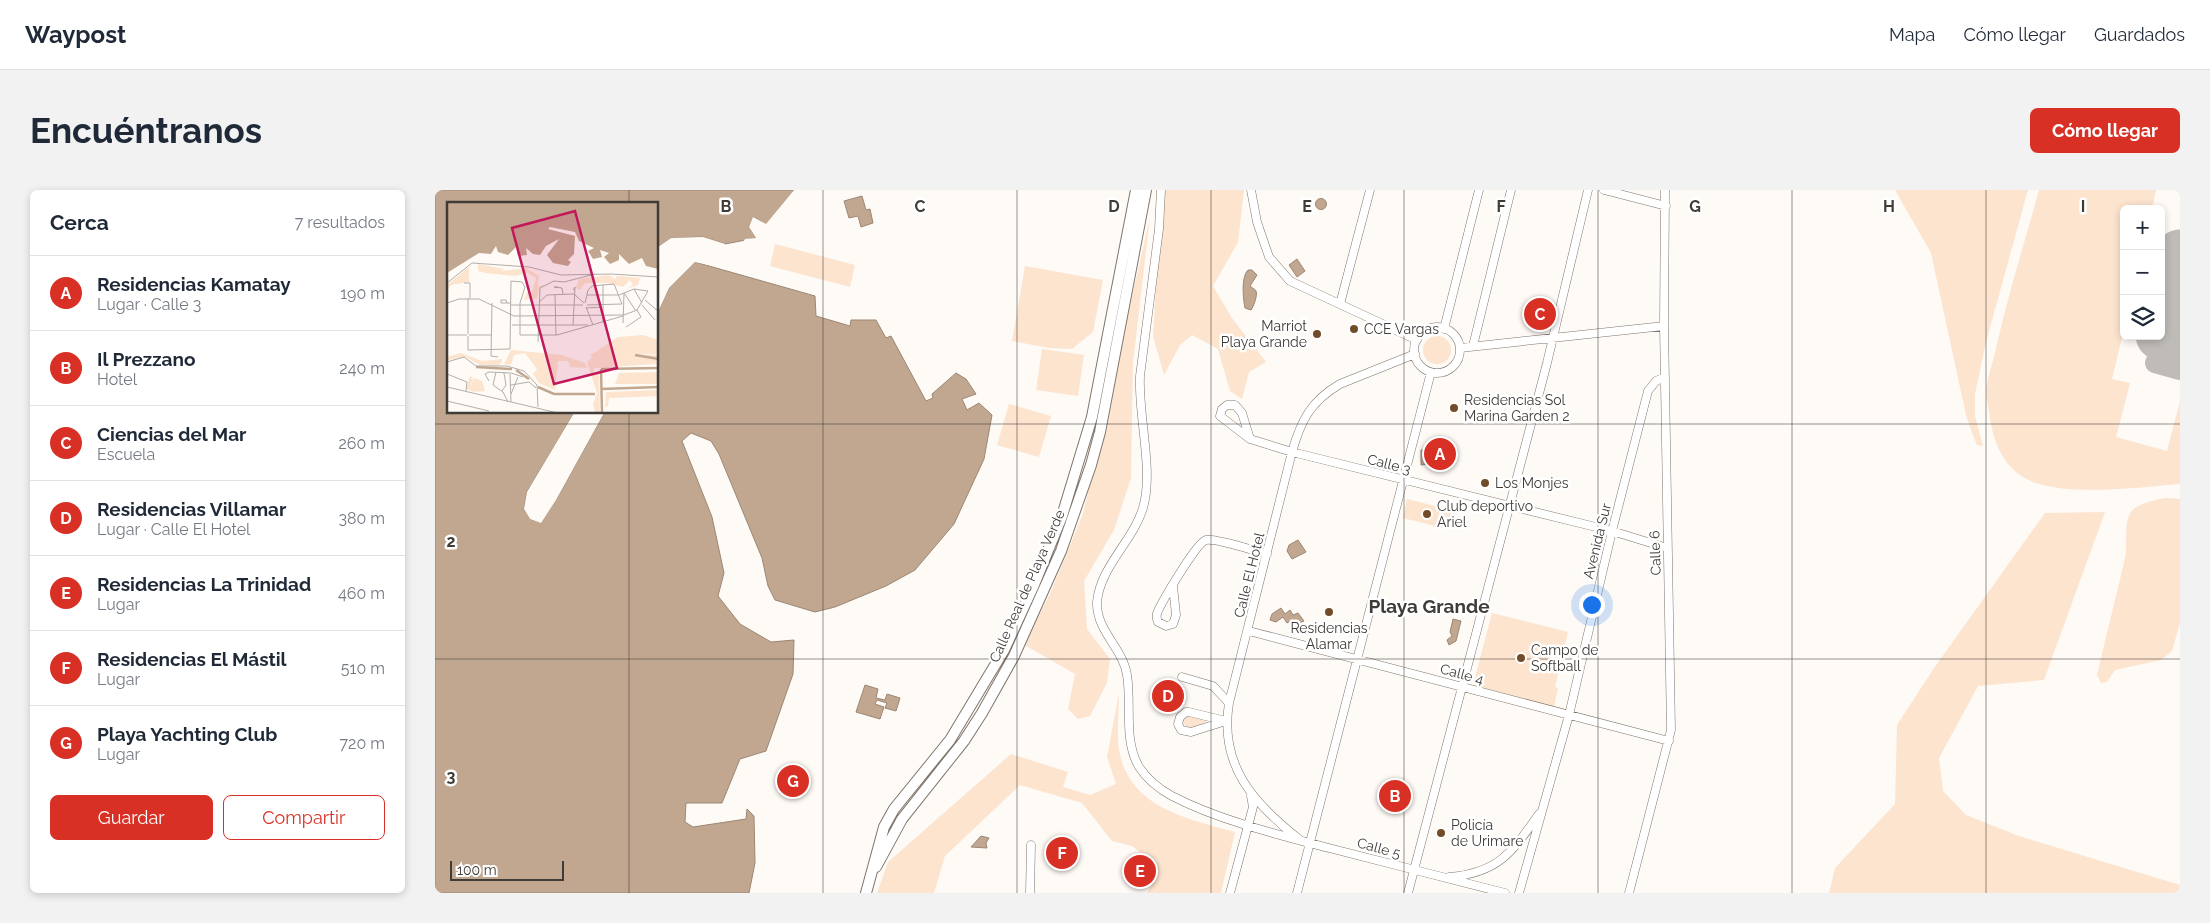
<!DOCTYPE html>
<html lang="es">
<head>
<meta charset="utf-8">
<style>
  :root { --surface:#fff; --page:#f2f2f3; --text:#1f2937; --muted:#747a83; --line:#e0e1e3; --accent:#d93025 }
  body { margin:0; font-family:Raleway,sans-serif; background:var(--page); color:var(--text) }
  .controls { position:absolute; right:15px; top:15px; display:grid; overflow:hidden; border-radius:8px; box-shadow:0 2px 8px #0003 }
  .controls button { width:45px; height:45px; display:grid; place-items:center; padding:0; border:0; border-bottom:1px solid var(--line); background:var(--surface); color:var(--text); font:25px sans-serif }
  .scale { position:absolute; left:15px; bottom:12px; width:114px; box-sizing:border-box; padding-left:5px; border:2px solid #3f3b37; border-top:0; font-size:14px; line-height:18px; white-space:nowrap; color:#3f3b37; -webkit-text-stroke:4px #fff; paint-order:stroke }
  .you { position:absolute; left:1156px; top:414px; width:18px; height:18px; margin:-12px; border:4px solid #fff; border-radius:50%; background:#1a73e8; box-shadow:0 0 0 8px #1a73e833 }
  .badge { display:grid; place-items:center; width:32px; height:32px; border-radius:50%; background:var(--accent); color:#fff; font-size:16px; font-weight:700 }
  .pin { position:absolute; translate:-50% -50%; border:2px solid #fff; box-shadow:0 1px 5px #0006 }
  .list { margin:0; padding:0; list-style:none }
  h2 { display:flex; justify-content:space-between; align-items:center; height:65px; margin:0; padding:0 20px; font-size:21px }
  h2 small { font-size:16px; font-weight:400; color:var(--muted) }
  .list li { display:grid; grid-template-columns:32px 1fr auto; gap:15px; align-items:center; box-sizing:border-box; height:75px; padding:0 20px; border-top:1px solid var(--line) }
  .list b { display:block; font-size:19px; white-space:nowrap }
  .list p { margin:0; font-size:16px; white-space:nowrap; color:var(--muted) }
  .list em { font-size:16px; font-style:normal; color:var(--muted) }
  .actions { display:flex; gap:10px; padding:15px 20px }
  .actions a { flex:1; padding:11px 0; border:1px solid var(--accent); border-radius:8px; text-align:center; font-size:18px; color:var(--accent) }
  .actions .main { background:var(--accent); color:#fff }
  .icon { flex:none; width:28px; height:28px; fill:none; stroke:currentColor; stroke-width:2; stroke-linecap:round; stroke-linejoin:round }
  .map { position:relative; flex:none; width:1745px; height:703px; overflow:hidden; border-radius:8px }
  header { display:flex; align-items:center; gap:30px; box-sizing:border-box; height:70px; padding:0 25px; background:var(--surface); border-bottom:1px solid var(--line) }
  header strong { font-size:24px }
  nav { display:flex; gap:28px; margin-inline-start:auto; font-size:18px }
  .intro { display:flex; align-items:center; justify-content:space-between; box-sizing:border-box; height:120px; padding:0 30px }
  h1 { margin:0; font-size:35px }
  .button { padding:12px 22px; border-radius:8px; background:var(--accent); color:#fff; font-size:18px; font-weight:700 }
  main { display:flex; gap:30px; padding:0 30px }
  aside { flex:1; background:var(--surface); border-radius:8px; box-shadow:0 2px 8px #0003 }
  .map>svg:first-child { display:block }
  .green { fill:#fce4cf }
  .water { fill:#c2a790; stroke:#9b8775 }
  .pier { fill:#fefaf6 }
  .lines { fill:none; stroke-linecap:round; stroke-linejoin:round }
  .taxiway { stroke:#bfbbb7; stroke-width:20 }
  .runway { stroke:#bfbbb7; stroke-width:51 }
  .minor-casing { stroke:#7f756d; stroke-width:9 }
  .tertiary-casing { stroke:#7f756d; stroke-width:12 }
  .minor { stroke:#fff; stroke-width:8 }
  .tertiary { stroke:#fff; stroke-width:10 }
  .grid { fill:none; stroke:#3f3b37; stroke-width:1; stroke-opacity:0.55 }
  .poi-dot { fill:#724c28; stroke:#fff; stroke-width:2 }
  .labels { text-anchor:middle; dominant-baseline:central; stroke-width:5; stroke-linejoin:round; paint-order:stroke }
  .poi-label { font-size:14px; fill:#3f3b37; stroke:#fff; text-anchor:start }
  .street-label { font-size:14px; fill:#3f3b37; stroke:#fff }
  .district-label { font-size:19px; font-weight:bold; fill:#3f3b37; stroke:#fff }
  .inset-river { fill:none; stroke:#c2a790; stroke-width:2.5 }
  .inset-road { fill:none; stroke:#b2aeaa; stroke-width:1 }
  .view { fill:#c2185b; fill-opacity:0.15; stroke:#c2185b; stroke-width:2.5 }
  .inset-edge { fill:none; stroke:#3f3b37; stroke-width:2.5 }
  .grid-label { font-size:16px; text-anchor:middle; font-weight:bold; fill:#3f3b37; stroke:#fff; stroke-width:5; stroke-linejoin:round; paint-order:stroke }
</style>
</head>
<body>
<header>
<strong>Waypost</strong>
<nav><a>Mapa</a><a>Cómo llegar</a><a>Guardados</a></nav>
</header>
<div class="intro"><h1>Encuéntranos</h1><a class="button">Cómo llegar</a></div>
<main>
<aside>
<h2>Cerca<small>7 resultados</small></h2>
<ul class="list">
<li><span class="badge">A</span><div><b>Residencias Kamatay</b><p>Lugar · Calle 3</p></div><em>190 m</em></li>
<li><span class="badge">B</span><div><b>Il Prezzano</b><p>Hotel</p></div><em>240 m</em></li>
<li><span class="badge">C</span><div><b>Ciencias del Mar</b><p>Escuela</p></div><em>260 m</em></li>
<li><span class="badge">D</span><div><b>Residencias Villamar</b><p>Lugar · Calle El Hotel</p></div><em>380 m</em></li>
<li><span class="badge">E</span><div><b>Residencias La Trinidad</b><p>Lugar</p></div><em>460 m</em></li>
<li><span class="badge">F</span><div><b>Residencias El Mástil</b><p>Lugar</p></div><em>510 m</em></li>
<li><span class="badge">G</span><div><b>Playa Yachting Club</b><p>Lugar</p></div><em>720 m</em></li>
</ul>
<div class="actions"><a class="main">Guardar</a><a>Compartir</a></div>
</aside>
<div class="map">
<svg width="1745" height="703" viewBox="0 0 1745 703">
  <rect width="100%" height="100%" fill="#fefaf6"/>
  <path class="green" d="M727 0H809L803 52 778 96 797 128 831 172 814 182 807 209 795 201 783 159 757 145 745 155 729 185 718 146Z
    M1460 0H1593L1551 152 1540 204V226L1548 256 1542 255 1537 243 1531 225 1496 63Z
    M1604 0H1721L1717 19H1689V139L1677 189 1695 193 1681 247 1732 261 1745 211V294C1705 297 1647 305 1608 295 1571 286 1558 256 1554 221 1553 215 1551 208 1551 202 1552 187 1559 170 1562 154 1574 102 1590 51 1604 0Z
    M715 27 698 173 696 288 679 340 649 391 652 439 675 469 672 493 655 526 643 529 633 519 640 484 588 454 614 406 648 324Z
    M340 54 420 75 415 97 335 76Z
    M590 76 668 90 658 142 637 159 614 158 577 151Z
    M988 160a14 14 0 1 1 28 0a14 14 0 1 1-28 0Z
    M607 159 649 165 643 206 601 200Z
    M574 214 616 226 604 267 562 255Z
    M1731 308 1745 309V433L1737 461 1726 470 1680 480 1672 492 1666 493 1662 485C1671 446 1681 407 1690 368 1693 354 1688 334 1696 322 1701 314 1722 309 1731 308Z
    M972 309 1017 320 1012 339 968 328Z
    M1670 322 1609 490 1543 496 1504 568 1508 601 1531 625 1584 646 1745 695V703H1394L1400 678 1460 614 1462 535 1499 478 1610 323Z
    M1057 423 1133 442 1120 497 1123 498 1119 517 1038 495Z
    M684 503C684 521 681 548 685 565 698 619 754 629 800 642L786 703H712L721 686 718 672 697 656 677 651 647 613 585 595 510 666 499 703H442L453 672 576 564 633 582 628 597 655 605 681 594 672 567Z
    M751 525 772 528V531L757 540 752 539 748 532Z"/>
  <path class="water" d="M0 0H359L331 35 319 27 314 37 321 48 290 54 268 47 236 48 223 57 222 14H14V222L139 223 92 302 89 319 95 329 106 332 121 310 169 223 222 222 223 122 234 98 260 72 380 106 381 126 415 136 416 130H441L451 148 456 146 491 211 498 208 497 204 521 183 531 189 541 204 527 209 532 220 544 213 557 225 549 269 519 334 480 380 451 396 400 417 380 422 340 410 333 396 327 368 284 264 276 251 256 243 247 251 277 327 289 383 283 406 305 434 336 452 359 450 358 484 331 561 305 569 287 613H251L250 632 258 637 311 629 312 619 319 626 320 673 314 703H0Z
    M427 6 431 20 435 19 438 33 426 37 423 26 414 28 409 11Z
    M880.5 14a5.5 5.5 0 1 1 11 0a5.5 5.5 0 1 1-11 0Z
    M862 69 870 81 862 87 854 75Z
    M813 80H817L822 85 815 96C817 98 820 99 821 101 823 105 818 118 816 120L810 118C808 108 806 87 813 80Z
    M993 259 994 274 986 275V260Z
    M863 350 871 362 857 369 852 361 854 355Z
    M846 418 850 424 855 420 858 425 863 423 869 431 860 435 857 430 852 433 848 427 841 432 835 430 837 424Z
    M1018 429 1026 431 1021 451 1014 455 1012 450 1017 446 1015 442Z
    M430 495 443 499 441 508 450 510 452 504 465 508 461 521 450 518 452 513 442 510 440 514 449 517 445 529 421 522Z
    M546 646 554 648 551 653 552 658 536 657Z"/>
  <path class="pier" d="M359 0 361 1 356 8 332 37 319 31 317 37 323 47V50L308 52 310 49 321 48 314 37 318 27 331 34Z
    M268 47 290 54V56L268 50H237L222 59 223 57 236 48Z
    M259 69 288 76V80L287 78 260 72 234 98 223 122 222 116 232 97Z
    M166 222 169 223 121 310 106 333 95 329 89 319 92 302 139 223H142L136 234 94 303 92 318 96 327 105 330 119 308Z"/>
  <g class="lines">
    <path class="taxiway" d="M1738 96 1745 89
      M1730 130 1738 152 1745 161
      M1720 173 1745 180"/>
    <path class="runway" d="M1726 145 1745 65"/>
    <g class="minor-casing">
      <path id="minor" d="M726 0 724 39 705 186C703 226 719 281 708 318 698 351 665 377 662 412 661 441 688 458 692 485 697 515 688 549 704 577 712 589 724 599 737 606 783 630 844 645 894 658 953 673 1011 688 1070 703
        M816 0 822 32 834 67 855 91 982 150
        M1169 0 1231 16
        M905 114 935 0
        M979 160a23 23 0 1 1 46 0a23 23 0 1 1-46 0Z
        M1009 139 1044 0
        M1038 156 1076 0
        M1025 158 1229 136
        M815 249 807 223 800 215H792L787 219 785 226 815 249 857 262 1177 341 1232 358
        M738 396 741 425 738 434 731 436 723 432C721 428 721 425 723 421 728 410 762 352 771 350 782 348 819 361 832 364
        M814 441 1234 551
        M747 487 778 496 794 513
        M751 522H754L791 531 756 542 746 540 743 534 745 527Z
        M864 649C818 613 784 575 794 513L857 262C866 230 876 211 905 194L980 164
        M1014 687C1064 683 1077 662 1104 624
        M595 703 596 655
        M795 703 818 617 816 606
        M862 703 996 182
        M973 703 1112 173 1153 0
        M1084 703 1134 525 1177 341 1213 201 1221 191 1230 187
        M1194 703 1236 540 1229 136 1230 0"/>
    </g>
    <g class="tertiary-casing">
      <path id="tertiary" d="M441 677 467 629 529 551 547 523 579 466 626 361 656 275 665 242 711 0
        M431 703 449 637 459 619 515 550 569 460 598 397 627 326 657 227 701 0"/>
    </g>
    <use href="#minor" class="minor"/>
    <use href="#tertiary" class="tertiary"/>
  </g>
  <path class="grid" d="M194 0V14M388 0V703M582 0V703M776 0V703M969 0V703M1163 0V703M1357 0V703M1551 0V703M194 222V703M0 234H1745M0 469H1745"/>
  <g class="poi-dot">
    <circle cx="919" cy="139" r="5"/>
    <circle cx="882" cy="144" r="5"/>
    <circle cx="1019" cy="218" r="5"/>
    <circle cx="1050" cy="293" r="5"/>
    <circle cx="992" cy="324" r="5"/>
    <circle cx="894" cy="422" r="5"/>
    <circle cx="1086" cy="468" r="5"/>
    <circle cx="1006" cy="643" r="5"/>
  </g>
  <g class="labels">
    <g class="poi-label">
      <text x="872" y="136" text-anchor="end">Marriot<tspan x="872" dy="16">Playa Grande</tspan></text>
      <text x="929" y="139">CCE Vargas</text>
      <text x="1029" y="210">Residencias Sol<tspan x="1029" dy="16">Marina Garden 2</tspan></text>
      <text x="1060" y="293">Los Monjes</text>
      <text x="1002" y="316">Club deportivo<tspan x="1002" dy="16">Ariel</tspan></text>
      <text x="894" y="438" text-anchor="middle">Residencias<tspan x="894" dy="16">Alamar</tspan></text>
      <text x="1096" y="460">Campo de<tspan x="1096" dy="16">Softball</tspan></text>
      <text x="1016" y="635">Policía<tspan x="1016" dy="16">de Urimare</tspan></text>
    </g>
    <g class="street-label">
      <text transform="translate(954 274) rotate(14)">Calle 3</text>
      <text transform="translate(1162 351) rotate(-76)">Avenida Sur</text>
      <text transform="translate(1220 363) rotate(-92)">Calle 6</text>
      <text transform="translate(814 385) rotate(-76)">Calle El Hotel</text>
      <text transform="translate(592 396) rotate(-66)">Calle Real de Playa Verde</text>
      <text transform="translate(1027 484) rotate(15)">Calle 4</text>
      <text transform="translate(944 658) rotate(15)">Calle 5</text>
    </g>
    <g class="district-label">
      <text x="994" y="416">Playa Grande</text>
    </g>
  </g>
  <g transform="translate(12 12)">
    <rect width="211" height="211" fill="#fefaf6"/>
    <path d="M31 62 57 67 55 69 79 66 92 74 91 84 100 82 92 86 90 96 77 98 80 90H85L89 76 81 71 68 74 39 71 31 69ZM22 65V80L4 83 1 88V82ZM162 73 168 77 170 74 193 76 191 83 179 87 186 83 183 78 176 85 160 81H138L133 88 129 86 132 77ZM196 133 211 138V152L142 154 171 135ZM64 148 115 153 138 161 140 166 123 165 121 159H111L108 188 92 181 86 172 90 167 78 151 67 153 64 163 57 162ZM14 151 35 159 56 157 52 164 33 163 19 155 0 158V155ZM147 153H211V162L147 166V171H152L153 211H148L146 202 150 191 140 160ZM212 170 211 182H168L172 171ZM23 174 26 176 23 187 27 176 35 179 38 189 27 190 19 187ZM211 188V194L162 196 161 204 158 205 159 190Z" fill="#fce4cf"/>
    <path d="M0 1H211V67L199 64 195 56 182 62 172 52V58L163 62 157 55 162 51 153 48 155 55 146 57 141 49 147 46 132 39 128 30 103 25 101 27 128 34 127 52 121 58 124 60 121 64 106 61 100 53 112 37 99 44 93 53 86 52 79 46 80 53 71 54 69 45 61 53 51 50 49 44 44 52 32 51 0 71Z" fill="#c2a790"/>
    <path class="inset-river" d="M188 153 212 157M29 165 65 167M154 167 155 211M154 167 212 166M69 168 82 177M91 185 107 192H148M154 187 212 185"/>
    <path class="inset-road" d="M0 81 25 61 82 65 114 73 164 72 212 75M17 81H23V96M156 82V120M111 85H107L115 86 116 92M187 87 195 101M126 88 128 85 126 123M108 93 109 133M198 98 212 110M92 100 100 93 127 92 137 101M0 101 12 97H32L67 114 177 113 190 108 201 89 187 87 172 93H140M45 101 44 154 51 155M60 101 59 98H54V101H64M138 101 141 88 145 84 167 82 175 102 140 103M64 103H136M195 103 208 118M139 105 146 123M139 106 155 105M176 121 177 91 189 109M65 123H141M179 125 194 115 190 108M21 132V96M0 133H20M22 133H44M21 134V148L63 147 64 79 75 80 78 85 73 101V133H110L176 114M91 140 93 86 107 79 117 80 148 72M0 160 17 155 29 164H60L77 169 90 183 91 205M49 170 46 183 56 190 61 200M0 172 20 180 19 189M63 172 64 200M42 179 38 172 42 170 64 171 76 175M64 183 82 180 89 186M0 185 111 211M55 189 59 183 57 171M64 192 71 175M0 199 42 209"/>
    <path class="view" d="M128 9 170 166 107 182 65 26Z"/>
    <rect width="211" height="211" class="inset-edge"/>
  </g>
  <g class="grid-label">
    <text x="291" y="22">B</text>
    <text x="485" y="22">C</text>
    <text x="679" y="22">D</text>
    <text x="872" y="22">E</text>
    <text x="1066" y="22">F</text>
    <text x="1260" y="22">G</text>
    <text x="1454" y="22">H</text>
    <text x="1648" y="22">I</text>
    <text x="16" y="357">2</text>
    <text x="16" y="592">3</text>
  </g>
</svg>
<div class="controls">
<button>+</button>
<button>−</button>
<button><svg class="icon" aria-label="layers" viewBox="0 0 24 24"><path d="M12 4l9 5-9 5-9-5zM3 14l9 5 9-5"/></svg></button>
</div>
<div class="scale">100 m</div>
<div class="you"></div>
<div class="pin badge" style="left:1005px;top:264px">A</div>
<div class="pin badge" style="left:960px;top:606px">B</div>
<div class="pin badge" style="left:1105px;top:124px">C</div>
<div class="pin badge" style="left:733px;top:506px">D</div>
<div class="pin badge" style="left:705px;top:681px">E</div>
<div class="pin badge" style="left:627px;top:663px">F</div>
<div class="pin badge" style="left:358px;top:591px">G</div>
</div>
</main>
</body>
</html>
